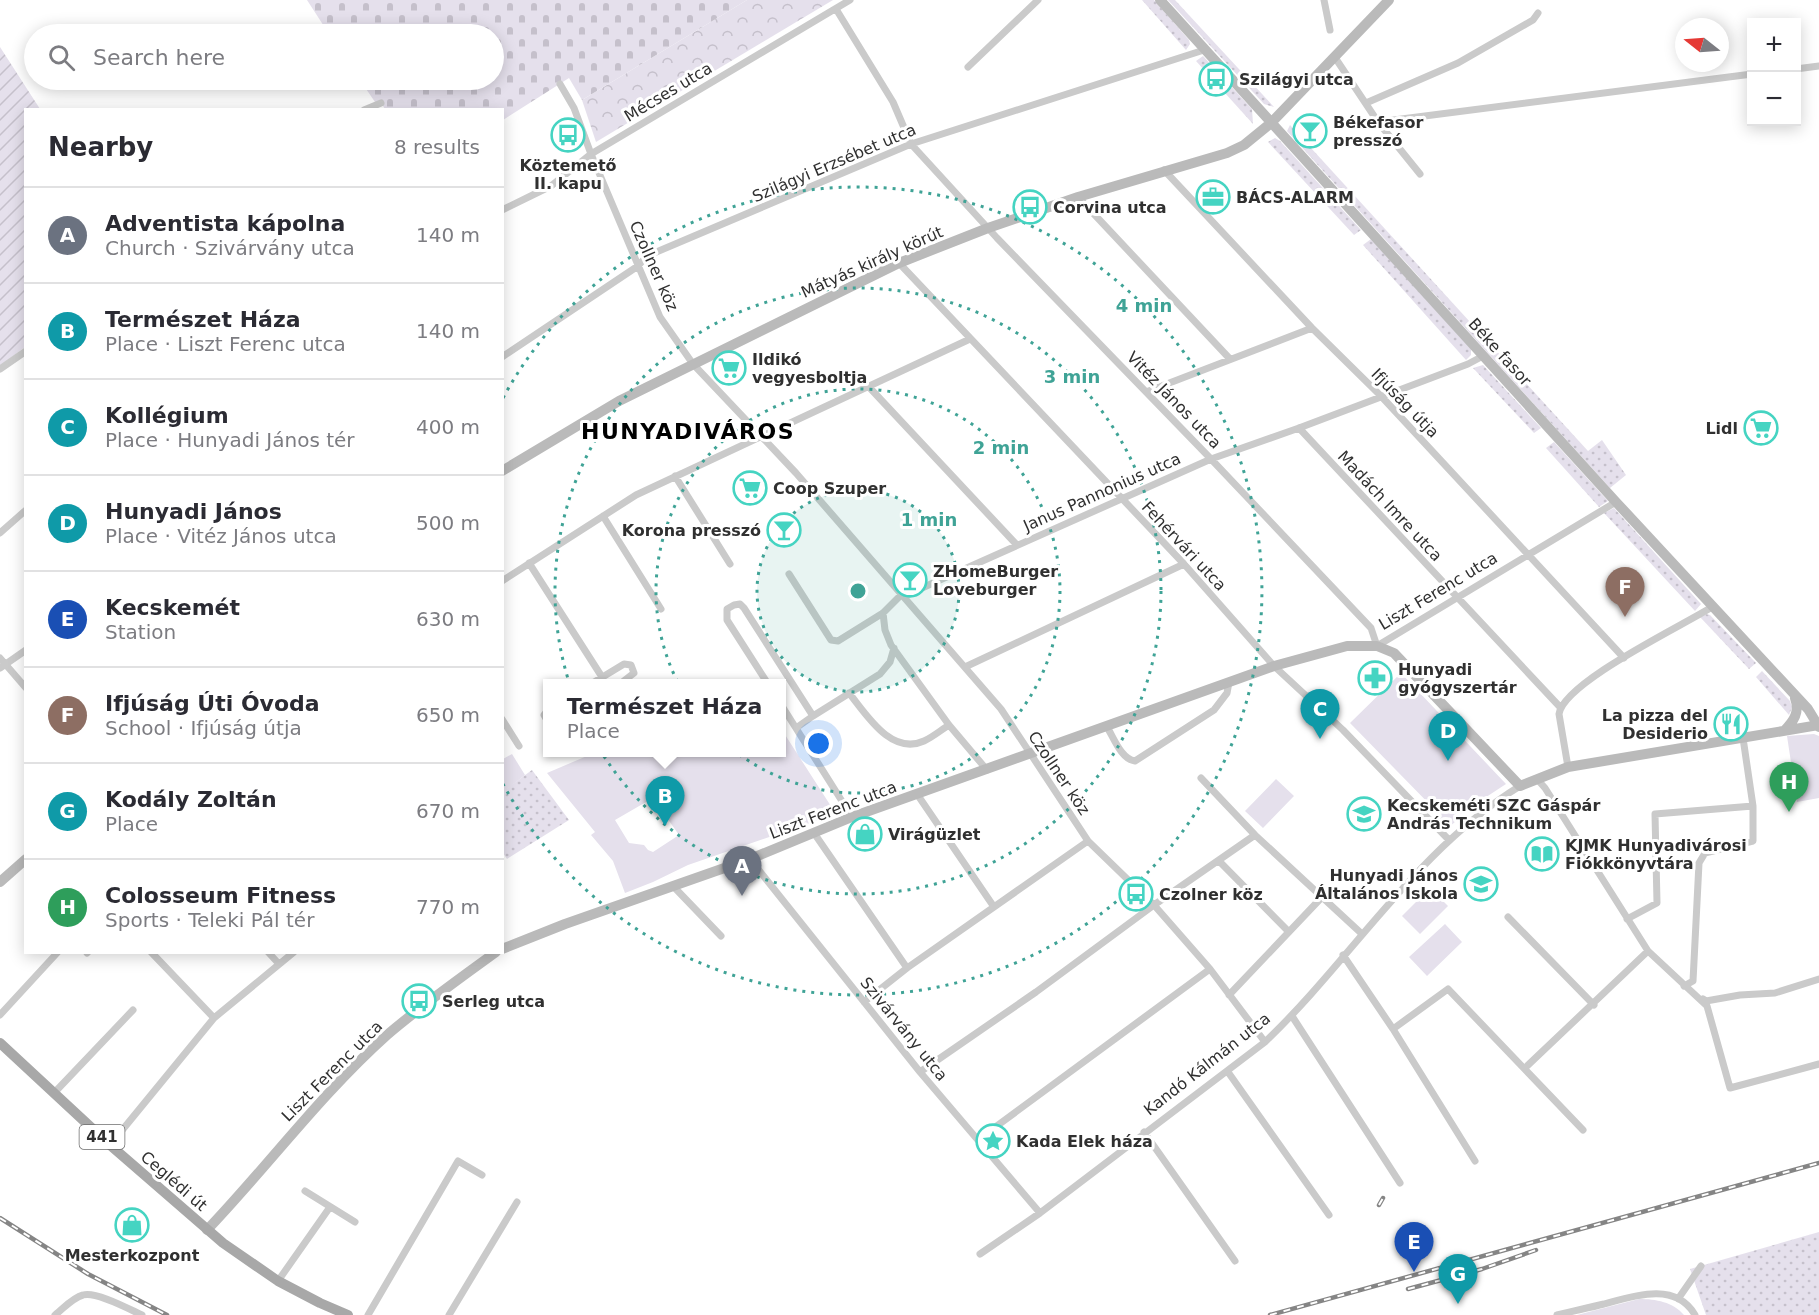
<!DOCTYPE html>
<html lang="en">
<head>
<meta charset="utf-8">
<style>
  :root { --surface:#fff; --page:#f2f2f3; --text:#2b2b33; --muted:#7c7c81; --line:#e1e1e2; --accent:#db2777 }
  body { margin:0; font-family:"DejaVu Sans",sans-serif; background:var(--page); color:var(--text) }
  .controls { position:absolute; right:18px; top:18px; display:grid; overflow:hidden; border-radius:0px; box-shadow:0 3px 15px #0003 }
  .controls button { width:54px; height:54px; display:grid; place-items:center; padding:0; border:0; border-bottom:2px solid var(--line); background:var(--surface); color:var(--text); font:30px sans-serif }
  .compass { position:absolute; left:1675px; top:18px; width:54px; height:54px; border-radius:50%; background:var(--surface); box-shadow:0 3px 15px #0003; rotate:287deg }
  .you { position:absolute; left:819px; top:744px; width:21px; height:21px; margin:-15px; border:4px solid #fff; border-radius:50%; background:#1a73e8; box-shadow:0 0 0 9px #1a73e833 }
  .badge { display:grid; place-items:center; width:39px; height:39px; border-radius:50%; background:var(--accent); color:#fff; font-size:20px; font-weight:700 }
  .pin { position:absolute; translate:-50% -50px; filter:drop-shadow(0 2px 3px #0008) }
  .pin::after { content:''; position:absolute; top:32px; width:21px; height:18px; background:inherit; clip-path:polygon(0 0,100% 0,50% 100%) }
  .popup { position:absolute; left:543px; top:679px; width:243px; height:78px; box-sizing:border-box; display:grid; place-content:center; border-radius:0px; background:var(--surface); filter:drop-shadow(0 2px 4px #0005); font-size:20px; white-space:nowrap; color:var(--muted) }
  .popup b { font-size:22px; color:var(--text) }
  .popup::after { content:''; position:absolute; left:50%; top:100%; margin-left:-12px; border:12px solid transparent; border-top-color:var(--surface) }
  .list { margin:0; padding:0; list-style:none }
  h2 { display:flex; justify-content:space-between; align-items:center; height:78px; margin:0; padding:0 24px; font-size:26px }
  h2 small { font-size:20px; font-weight:400; color:var(--muted) }
  .list li { display:grid; grid-template-columns:39px 1fr auto; gap:18px; align-items:center; box-sizing:border-box; height:96px; padding:0 24px; border-top:2px solid var(--line) }
  .list b { display:block; font-size:22px; white-space:nowrap }
  .list p { margin:0; font-size:20px; white-space:nowrap; color:var(--muted) }
  .list em { font-size:20px; font-style:normal; color:var(--muted) }
  .icon { flex:none; width:33px; height:33px; fill:none; stroke:currentColor; stroke-width:2; stroke-linecap:round; stroke-linejoin:round }
  .map { position:relative; flex:none; width:1819px; height:1315px; overflow:hidden }
  .search { position:absolute; background:var(--surface); box-shadow:0 3px 15px #0003; left:24px; top:24px; width:480px; height:66px; display:flex; align-items:center; gap:15px; box-sizing:border-box; padding:0 21px; border-radius:33px; color:var(--muted); font-size:22px }
  .panel { position:absolute; background:var(--surface); box-shadow:0 3px 15px #0003; left:24px; top:108px; width:480px; height:846px; border-radius:0px }
  .map>svg:first-child { display:block }
  .grass { fill:url(#grass-dots) }
  .forest { fill:url(#forest-crowns) }
  .cemetery { fill:url(#cemetery-stones) }
  .park { fill:#e5e0ec; fill-rule:evenodd }
  .garden { fill:url(#garden-furrows) }
  .lines { fill:none; stroke-linecap:round; stroke-linejoin:round }
  .street { stroke:#cacaca; stroke-width:7 }
  .secondary { stroke:#bababa; stroke-width:10 }
  .primary { stroke:#a8a8a8; stroke-width:10 }
  .rail-casing { stroke:#858585; stroke-width:4.5 }
  .rail { stroke:#fff; stroke-width:2; stroke-dasharray:7; stroke-linecap:butt }
  .ring { fill:none; stroke:#3fa396; stroke-width:3; stroke-dasharray:3 6 }
  .labels { text-anchor:middle; dominant-baseline:central; stroke-width:6; stroke-linejoin:round; paint-order:stroke }
  .shield { fill:#fff; stroke:#6e6e6e; stroke-width:1.5 }
  .shield-label { font-size:15px; font-weight:bold; fill:#303030 }
  .poi-label { font-size:16px; font-weight:bold; fill:#303030; stroke:#fff; text-anchor:start }
  .street-label { font-size:16px; fill:#303030; stroke:#fff }
  .district-label { font-size:22px; font-weight:bold; letter-spacing:1.5px; fill:#000; stroke:#fff }
  .centre { fill:#3fa396; stroke:#fff; stroke-width:3 }
  .ring-label { font-size:18px; text-anchor:middle; font-weight:bold; fill:#3fa396; stroke:#fff; stroke-width:6; stroke-linejoin:round; paint-order:stroke }
</style>
</head>
<body>
<div class="map">
<svg width="1819" height="1315" viewBox="0 0 1819 1315">
  <defs>
    <pattern id="grass-dots" width="8" height="8" patternUnits="userSpaceOnUse" patternTransform="scale(1.5)"><rect width="8" height="8" fill="#e5e0ec"/><path d="M2 2h.1M6 6h.1" fill="none" stroke="#c5c0cb" stroke-width="1.8" stroke-linecap="round"/></pattern>
    <pattern id="forest-crowns" width="20" height="18" patternUnits="userSpaceOnUse" patternTransform="scale(1.5)"><rect width="20" height="18" fill="#e5e0ec"/><path d="M2 6a3 3 0 1 1 6 0M12 15a3 3 0 1 1 6 0" fill="none" stroke="#c5c0cb"/></pattern>
    <pattern id="cemetery-stones" width="16" height="16" patternUnits="userSpaceOnUse" patternTransform="scale(1.5)"><rect width="16" height="16" fill="#e5e0ec"/><path d="M2 7V4a2 2 0 0 1 4 0v3zM10 15v-3a2 2 0 0 1 4 0v3z" fill="#c5c0cb"/></pattern>
    <pattern id="garden-furrows" width="10" height="10" patternUnits="userSpaceOnUse" patternTransform="scale(1.5)"><rect width="10" height="10" fill="#e5e0ec"/><path d="M-1 1l2-2M0 10L10 0M9 11l2-2" fill="none" stroke="#c5c0cb"/></pattern>
  </defs>
  <rect width="100%" height="100%" fill="#fff"/>
  <path class="grass" d="M1142 0H1154L1189 40 1190 44 1186 50Z
    M1168 0H1175L1274 107 1264 104Z
    M1203 56 1252 109 1253 124 1196 61Z
    M1290 125 1588 451 1602 440 1626 475 1610 488 1287 131Z
    M1275 138 1280 141 1361 230 1354 235 1268 142Z
    M1371 239 1471 349V355L1466 360 1363 245Z
    M1483 365 1541 428 1534 433 1473 368Z
    M1554 442 1608 501 1599 507 1546 448Z
    M1614 508 1701 604 1695 611 1604 513Z
    M1706 614 1710 615 1756 663 1749 669 1700 617Z
    M1762 671 1790 701 1792 707 1789 715 1756 677Z
    M532 770 569 820 507 859 503 853 502 792Z
    M1819 1232V1315H1706L1690 1269Z"/>
  <path class="forest" d="M747 0H833L596 142 582 100Z"/>
  <path class="cemetery" d="M307 0H747L582 100 569 78 503 120 502 110 385 109 381 103 375 102 360 80H494V34H329Z"/>
  <path class="park" d="M1401 673 1506 784 1471 807 1443 833 1434 822 1440 815 1350 723Z
    M782 730 836 814 688 865 653 882 625 893 613 861 591 835 595 832 547 773 594 753 782 752ZM653 798 679 835 653 852 648 850 644 845 629 843 615 820Z
    M1814 734 1819 736V798L1797 802 1787 736Z
    M512 754 525 775 503 792V759Z
    M1276 779 1294 796 1263 828 1245 811Z
    M1430 888 1448 906 1420 934 1402 916Z
    M1445 924 1462 942 1427 976 1409 957Z
    M1639 1299C1656 1299 1673 1302 1684 1315H1577Z"/>
  <path class="garden" d="M0 47 40 109 26 110 25 347 0 366Z"/>
  <g class="lines">
    <path class="street" d="M1324 0 1330 30
      M836 9 893 102 911 144 997 238 1211 459 1371 628 1377 646 1616 502
      M1334 56 1378 122 1420 174
      M968 67 1038 0
      M1796 69 1819 66
      M560 84 574 108 591 154 660 317 693 364 796 473 1001 709 1088 841 1154 905 1210 969 1265 1042
      M1366 103 1458 63 1533 20 1538 13
      M364 110 381 103
      M1378 122 1752 74
      M1164 170 1312 328 1381 396 1624 658
      M1078 197 1230 359
      M502 210 551 186 591 154 850 0
      M899 263 1184 564 1274 666 1343 730 1449 840
      M502 357 638 266 647 256 911 144 1204 50
      M0 369 26 351
      M869 387 1016 544
      M1146 392 1312 328
      M1299 428 1560 707
      M675 476 730 564
      M603 516 661 609
      M0 533 26 510
      M529 563 602 677
      M789 574 831 640 838 641 883 613 902 594
      M502 581 636 495 970 339
      M904 596 1211 459 1299 428 1468 364 1483 356
      M883 613 885 630 891 645 949 725 987 770
      M0 658 26 688
      M965 667 1184 564
      M0 668 26 650
      M591 684 624 664 631 665 634 673 620 684
      M768 684 727 620V609L734 605 740 604 744 608 813 716 796 728
      M849 693C866 714 891 756 924 741 933 737 941 730 949 725
      M782 706 852 817
      M548 710 544 715 548 722
      M813 716 880 674 890 662 894 648
      M502 719 519 746
      M1107 727C1114 738 1121 759 1135 761L1214 710 1227 693 1229 682
      M1568 767 1559 714C1564 682 1682 626 1712 607
      M1201 778 1255 835 1362 934
      M1537 779 1545 788 1648 951 1707 1006 1730 1088 1819 1064
      M917 794 994 907
      M814 833 907 968
      M750 859 920 1072 1040 1213
      M1219 861 1289 932
      M673 886 721 936
      M1508 917 1594 1005
      M1627 919 1657 903 1655 814 1753 806
      M151 952 214 1018
      M268 952 279 964
      M87 953 88 952
      M1343 955 1393 1029 1475 1161
      M1684 986 1693 981 1699 863 1705 853 1753 841V806L1743 738
      M1229 995 1323 896
      M1703 999 1706 1001 1740 995 1775 993 1819 979
      M864 1002 907 968 1088 841
      M0 1015 57 953
      M1292 1016 1400 1183
      M1393 1029 1448 989 1583 1130
      M1525 1068 1648 951
      M920 1072 1036 992 1154 905 1255 835
      M1228 1072 1329 1215
      M55 1092 133 1010
      M1144 1132 1235 1261
      M979 1139 1210 969
      M110 1145 214 1018 294 952
      M305 1191 355 1222
      M980 1254 1040 1213 1265 1042C1352 959 1416 850 1520 786
      M278 1281 330 1207
      M1678 1299 1701 1266
      M55 1315C63 1309 72 1298 83 1295 96 1291 129 1309 142 1315
      M368 1315 458 1161 482 1175
      M449 1315 517 1202
      M1557 1315C1573 1311 1588 1308 1604 1304 1633 1296 1676 1281 1695 1315"/>
    <path class="secondary" d="M1160 0 1616 502 1808 709 1819 727
      M502 471 619 401 899 263 988 228 1078 197 1227 153 1244 145 1271 123 1389 0
      M1784 731C1794 721 1800 712 1795 698
      M0 882 26 859
      M502 949 565 924 750 859 852 817 1274 666 1347 646H1377L1394 653 1520 786 1568 767 1819 725
      M207 1230C268 1166 321 1094 387 1035 422 1005 459 979 496 952"/>
    <path class="primary" d="M0 1043 110 1145 223 1243 278 1281 320 1303 348 1315"/>
    <g class="rail-casing">
      <path id="rail" d="M1379 1205 1383 1198
        M0 1218 88 1274 167 1315
        M1408 1289 1482 1269 1536 1250
        M1270 1315 1819 1163"/>
    </g>
    <use href="#rail" class="rail"/>
  </g>
  <circle cx="858" cy="591" r="101" fill="#3fa396" fill-opacity=".12"/>
  <g class="ring">
    <circle cx="858" cy="591" r="101"/>
    <circle cx="858" cy="591" r="202"/>
    <circle cx="858" cy="591" r="303"/>
    <path d="M503 398A404 404 0 1 1 503 784"/>
  </g>
  <defs>
    <g id="bus-ring" transform="scale(1.725)"><circle r="9.5" fill="#fff" stroke="#45d4c2" stroke-width="1.5"/><path d="M-5-6H5V4H4V6H2V4H-2V6H-4V4H-5ZM-3.5-4V0h7V-4ZM-3.5 1.2v1.5H-2V1.2ZM2 1.2v1.5H3.5V1.2Z" fill="#45d4c2"/></g>
    <g id="bar-ring" transform="scale(1.725)"><circle r="9.5" fill="#fff" stroke="#45d4c2" stroke-width="1.5"/><path d="M-6-5H6L.8 .8V4.5H3.5V6h-7V4.5H-.8V.8Z" fill="#45d4c2"/></g>
    <g id="office-ring" transform="scale(1.725)"><circle r="9.5" fill="#fff" stroke="#45d4c2" stroke-width="1.5"/><path d="M-6-3h4V-5.5h4V-3h4V5H-6ZM-1-4.5V-3h2v-1.5ZM-6 0V1H6V0Z" fill="#45d4c2"/></g>
    <g id="supermarket-ring" transform="scale(1.725)"><circle r="9.5" fill="#fff" stroke="#45d4c2" stroke-width="1.5"/><path d="M-6-5.5h2.5l.6 2H6L4.5 2H-2.5L-4.4-4H-6ZM-1.5 3.2a1.3 1.3 0 1 0 .1 0ZM3 3.2a1.3 1.3 0 1 0 .1 0Z" fill="#45d4c2"/></g>
    <g id="pharmacy-ring" transform="scale(1.725)"><circle r="9.5" fill="#fff" stroke="#45d4c2" stroke-width="1.5"/><path d="M-2-6h4v4h4v4h-4v4h-4v-4h-4v-4h4Z" fill="#45d4c2"/></g>
    <g id="restaurant-ring" transform="scale(1.725)"><circle r="9.5" fill="#fff" stroke="#45d4c2" stroke-width="1.5"/><path d="M-5-6h1v4h1v-4h1v4h1v-4h1v5L-1.5 .5V6h-2V.5L-5-1ZM5-6V6H3V1.5H1.5Q1.5-4 5-6Z" fill="#45d4c2"/></g>
    <g id="school-ring" transform="scale(1.725)"><circle r="9.5" fill="#fff" stroke="#45d4c2" stroke-width="1.5"/><path d="M0-5L7-2L0 1L-7-2ZM-4 1L0 2.5L4 1V4Q0 6-4 4Z" fill="#45d4c2"/></g>
    <g id="shop-ring" transform="scale(1.725)"><circle r="9.5" fill="#fff" stroke="#45d4c2" stroke-width="1.5"/><path d="M-5-2.5h2.3a2.7 3.5 0 0 1 5.4 0H5L5.5 6h-11ZM-1.5-2.5h3a1.5 2.3 0 0 0-3 0Z" fill="#45d4c2"/></g>
    <g id="library-ring" transform="scale(1.725)"><circle r="9.5" fill="#fff" stroke="#45d4c2" stroke-width="1.5"/><path d="M-6-4Q-3-5.5-.7-3.5V5Q-3 3-6 4ZM6-4Q3-5.5 .7-3.5V5Q3 3 6 4Z" fill="#45d4c2"/></g>
    <g id="sight-ring" transform="scale(1.725)"><circle r="9.5" fill="#fff" stroke="#45d4c2" stroke-width="1.5"/><path d="M0-6L1.8-2.2L6-1.7L2.9 1.2L3.7 5.4L0 3.3L-3.7 5.4L-2.9 1.2L-6-1.7L-1.8-2.2Z" fill="#45d4c2"/></g>
  </defs>
  <g fill-rule="evenodd">
    <use href="#bus-ring" x="1216" y="79"/>
    <use href="#bar-ring" x="1310" y="131"/>
    <use href="#bus-ring" x="568" y="135"/>
    <use href="#office-ring" x="1213" y="197"/>
    <use href="#bus-ring" x="1030" y="207"/>
    <use href="#supermarket-ring" x="729" y="368"/>
    <use href="#supermarket-ring" x="1761" y="428"/>
    <use href="#supermarket-ring" x="750" y="488"/>
    <use href="#bar-ring" x="784" y="530"/>
    <use href="#bar-ring" x="910" y="580"/>
    <use href="#pharmacy-ring" x="1375" y="678"/>
    <use href="#restaurant-ring" x="1731" y="724"/>
    <use href="#school-ring" x="1364" y="814"/>
    <use href="#shop-ring" x="865" y="834"/>
    <use href="#library-ring" x="1542" y="854"/>
    <use href="#school-ring" x="1481" y="884"/>
    <use href="#bus-ring" x="1136" y="894"/>
    <use href="#bus-ring" x="419" y="1001"/>
    <use href="#sight-ring" x="993" y="1141"/>
    <use href="#shop-ring" x="132" y="1225"/>
  </g>
  <g class="labels">
    <rect class="shield" x="79.5" y="1125" width="45" height="24" rx="4.5"/>
    <g class="shield-label">
      <text x="102" y="1137">441</text>
    </g>
    <g class="poi-label">
      <text x="1239" y="79">Szilágyi utca</text>
      <text x="1333" y="122">Békefasor<tspan x="1333" dy="18">presszó</tspan></text>
      <text x="568" y="165" text-anchor="middle">Köztemető<tspan x="568" dy="18">II. kapu</tspan></text>
      <text x="1236" y="197">BÁCS-ALARM</text>
      <text x="1053" y="207">Corvina utca</text>
      <text x="752" y="359">Ildikó<tspan x="752" dy="18">vegyesboltja</tspan></text>
      <text x="1738" y="428" text-anchor="end">Lidl</text>
      <text x="773" y="488">Coop Szuper</text>
      <text x="761" y="530" text-anchor="end">Korona presszó</text>
      <text x="933" y="571">ZHomeBurger<tspan x="933" dy="18">Loveburger</tspan></text>
      <text x="1398" y="669">Hunyadi<tspan x="1398" dy="18">gyógyszertár</tspan></text>
      <text x="1708" y="715" text-anchor="end">La pizza del<tspan x="1708" dy="18">Desiderio</tspan></text>
      <text x="1387" y="805">Kecskeméti SZC Gáspár<tspan x="1387" dy="18">András Technikum</tspan></text>
      <text x="888" y="834">Virágüzlet</text>
      <text x="1565" y="845">KJMK Hunyadivárosi<tspan x="1565" dy="18">Fiókkönyvtára</tspan></text>
      <text x="1458" y="875" text-anchor="end">Hunyadi János<tspan x="1458" dy="18">Általános Iskola</tspan></text>
      <text x="1159" y="894">Czolner köz</text>
      <text x="442" y="1001">Serleg utca</text>
      <text x="1016" y="1141">Kada Elek háza</text>
      <text x="132" y="1255" text-anchor="middle">Mesterkozpont</text>
    </g>
    <g class="street-label">
      <text transform="translate(668 92) rotate(-31)">Mécses utca</text>
      <text transform="translate(834 163) rotate(-23)">Szilágyi Erzsébet utca</text>
      <text transform="translate(872 262) rotate(-24)">Mátyás király körút</text>
      <text transform="translate(654 266) rotate(66)">Czollner köz</text>
      <text transform="translate(1500 352) rotate(48)">Béke fasor</text>
      <text transform="translate(1174 400) rotate(46)">Vitéz János utca</text>
      <text transform="translate(1405 403) rotate(46)">Ifjúság útja</text>
      <text transform="translate(1102 492) rotate(-24)">Janus Pannonius utca</text>
      <text transform="translate(1390 506) rotate(47)">Madách Imre utca</text>
      <text transform="translate(1184 546) rotate(47)">Fehérvári utca</text>
      <text transform="translate(1438 591) rotate(-31)">Liszt Ferenc utca</text>
      <text transform="translate(1059 773) rotate(56)">Czollner köz</text>
      <text transform="translate(833 810) rotate(-21)">Liszt Ferenc utca</text>
      <text transform="translate(904 1029) rotate(51)">Szivárvány utca</text>
      <text transform="translate(1207 1064) rotate(-38)">Kandó Kálmán utca</text>
      <text transform="translate(332 1071) rotate(-45)">Liszt Ferenc utca</text>
      <text transform="translate(174 1181) rotate(41)">Ceglédi út</text>
    </g>
    <g class="district-label">
      <text x="688" y="431">HUNYADIVÁROS</text>
    </g>
  </g>
  <circle cx="858" cy="591" r="9" class="centre"/>
  <g class="ring-label">
    <text x="1144" y="312">4 min</text>
    <text x="1072" y="383">3 min</text>
    <text x="1001" y="454">2 min</text>
    <text x="929" y="526">1 min</text>
  </g>
</svg>
<div class="controls">
<button>+</button>
<button>−</button>
</div>
<svg class="compass" viewBox="-18 -18 36 36"><path d="M0-13l5 13h-10z" fill="#e53935"/><path d="M0 13l5-13h-10z" fill="#7c7c81"/></svg>
<div class="you"></div>
<div class="pin badge" style="left:742px;top:896px;background:#6b7280">A</div>
<div class="pin badge" style="left:665px;top:826px;background:#0f9aa8">B</div>
<div class="popup"><b>Természet Háza</b>Place</div>
<div class="pin badge" style="left:1320px;top:739px;background:#0f9aa8">C</div>
<div class="pin badge" style="left:1448px;top:761px;background:#0f9aa8">D</div>
<div class="pin badge" style="left:1414px;top:1272px;background:#1a4fb4">E</div>
<div class="pin badge" style="left:1625px;top:617px;background:#8d6e63">F</div>
<div class="pin badge" style="left:1458px;top:1304px;background:#0f9aa8">G</div>
<div class="pin badge" style="left:1789px;top:812px;background:#2e9e5b">H</div>
<div class="search"><svg class="icon" aria-label="search" viewBox="0 0 24 24"><circle cx="10" cy="10" r="6"/><path d="M15 15l6 6"/></svg>Search here</div>
<section class="panel">
<h2>Nearby<small>8 results</small></h2>
<ul class="list">
<li><span class="badge" style="background:#6b7280">A</span><div><b>Adventista kápolna</b><p>Church · Szivárvány utca</p></div><em>140 m</em></li>
<li><span class="badge" style="background:#0f9aa8">B</span><div><b>Természet Háza</b><p>Place · Liszt Ferenc utca</p></div><em>140 m</em></li>
<li><span class="badge" style="background:#0f9aa8">C</span><div><b>Kollégium</b><p>Place · Hunyadi János tér</p></div><em>400 m</em></li>
<li><span class="badge" style="background:#0f9aa8">D</span><div><b>Hunyadi János</b><p>Place · Vitéz János utca</p></div><em>500 m</em></li>
<li><span class="badge" style="background:#1a4fb4">E</span><div><b>Kecskemét</b><p>Station</p></div><em>630 m</em></li>
<li><span class="badge" style="background:#8d6e63">F</span><div><b>Ifjúság Úti Óvoda</b><p>School · Ifjúság útja</p></div><em>650 m</em></li>
<li><span class="badge" style="background:#0f9aa8">G</span><div><b>Kodály Zoltán</b><p>Place</p></div><em>670 m</em></li>
<li><span class="badge" style="background:#2e9e5b">H</span><div><b>Colosseum Fitness</b><p>Sports · Teleki Pál tér</p></div><em>770 m</em></li>
</ul>
</section>
</div>
</body>
</html>
